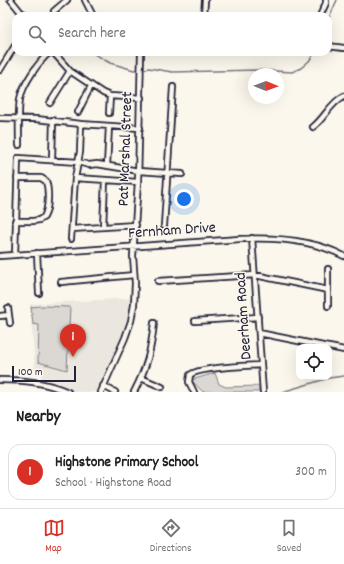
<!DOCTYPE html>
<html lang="en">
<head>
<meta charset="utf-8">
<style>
  :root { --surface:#fff; --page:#f2f2f2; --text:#202124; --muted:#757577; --line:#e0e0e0; --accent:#d93025 }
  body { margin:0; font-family:Dekko,sans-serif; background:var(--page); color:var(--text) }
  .controls { position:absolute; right:12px; bottom:12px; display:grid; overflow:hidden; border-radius:8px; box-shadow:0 4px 16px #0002 }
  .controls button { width:36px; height:36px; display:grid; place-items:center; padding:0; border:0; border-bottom:1px solid var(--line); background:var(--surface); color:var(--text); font:20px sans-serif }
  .compass { position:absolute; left:248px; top:68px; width:36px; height:36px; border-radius:50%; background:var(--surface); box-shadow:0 4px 16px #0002; rotate:91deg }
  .scale { position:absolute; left:12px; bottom:10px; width:64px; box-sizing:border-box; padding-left:4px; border:2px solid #22223b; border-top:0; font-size:11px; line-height:14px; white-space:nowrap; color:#22223b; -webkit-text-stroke:3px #fbf7ec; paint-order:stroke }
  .you { position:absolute; left:184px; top:199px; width:14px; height:14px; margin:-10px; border:3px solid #fff; border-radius:50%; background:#1a73e8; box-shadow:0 0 0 6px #1a73e833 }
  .badge { display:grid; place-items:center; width:26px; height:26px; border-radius:50%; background:var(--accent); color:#fff; font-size:13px; font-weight:700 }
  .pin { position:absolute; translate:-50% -33px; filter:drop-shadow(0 1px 2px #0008) }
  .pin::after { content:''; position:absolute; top:21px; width:14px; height:12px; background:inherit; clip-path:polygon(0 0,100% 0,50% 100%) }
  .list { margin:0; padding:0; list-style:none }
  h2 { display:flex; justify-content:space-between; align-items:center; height:52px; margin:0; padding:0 16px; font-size:17px }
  h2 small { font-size:13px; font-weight:400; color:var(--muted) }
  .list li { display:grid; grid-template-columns:26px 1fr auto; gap:12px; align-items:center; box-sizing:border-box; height:56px; margin:0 8px 8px; padding:0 8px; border:1px solid var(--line); border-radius:12px }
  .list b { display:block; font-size:15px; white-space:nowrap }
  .list p { margin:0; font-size:13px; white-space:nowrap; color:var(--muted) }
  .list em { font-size:13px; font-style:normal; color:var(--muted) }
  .icon { flex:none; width:22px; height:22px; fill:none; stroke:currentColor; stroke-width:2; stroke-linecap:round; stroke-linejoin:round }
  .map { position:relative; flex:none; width:344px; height:392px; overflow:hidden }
  .search { position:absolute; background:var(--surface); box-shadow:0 4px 16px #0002; left:12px; right:12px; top:12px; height:44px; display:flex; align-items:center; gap:10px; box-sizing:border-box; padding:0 14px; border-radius:12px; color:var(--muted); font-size:15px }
  .sheet { height:116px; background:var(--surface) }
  nav { display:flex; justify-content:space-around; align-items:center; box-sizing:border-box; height:56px; border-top:1px solid var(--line); background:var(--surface); font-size:11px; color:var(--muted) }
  nav a { display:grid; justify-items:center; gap:2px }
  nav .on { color:var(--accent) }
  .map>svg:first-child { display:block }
  .built { fill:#ebe7df }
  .green { fill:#dbd8d3; stroke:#7e7d87 }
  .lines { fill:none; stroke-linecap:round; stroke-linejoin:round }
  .stream { stroke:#787681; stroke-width:1.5 }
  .minor-casing { stroke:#22223b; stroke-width:8 }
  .minor { stroke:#fbf7ec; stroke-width:4.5 }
  .labels { text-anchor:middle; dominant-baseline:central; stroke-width:3; stroke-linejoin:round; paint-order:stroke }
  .street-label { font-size:16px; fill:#22223b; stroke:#fbf7ec }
</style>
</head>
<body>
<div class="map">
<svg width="344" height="392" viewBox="0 0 344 392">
  <rect width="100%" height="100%" fill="#fbf7ec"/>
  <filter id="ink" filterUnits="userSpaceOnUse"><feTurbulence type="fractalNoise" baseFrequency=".025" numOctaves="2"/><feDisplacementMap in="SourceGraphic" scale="8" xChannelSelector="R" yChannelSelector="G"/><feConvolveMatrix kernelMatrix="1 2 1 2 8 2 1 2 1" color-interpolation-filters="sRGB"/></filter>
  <g filter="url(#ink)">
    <path class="built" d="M131 298 129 313 123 334 96 392H76L43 380 41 378V371L35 370 30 304Z"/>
    <path class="green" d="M41 306 70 307 67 370 38 362 39 325 33 324 31 307Z
      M215 373 219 384 226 387 259 386V392H203L191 380Z"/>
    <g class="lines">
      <path class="stream" d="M6 0 9 2
        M22 9 35 16
        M328 20 337 0
        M91 52 110 63 134 70H138
        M145 69 149 68 172 72 258 70 292 72 301 68 309 61 315 52
        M282 392 329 378 344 376"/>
      <g class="minor-casing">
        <path id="minor" d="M11 0 24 16
          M85 0 93 16
          M54 11 67 0
          M204 16 205 0
          M320 16 326 3V0
          M328 46 344 48
          M53 52 70 71 103 93 110 96 141 98
          M0 70 16 44
          M50 103 70 71
          M78 112 91 86
          M109 113 110 96
          M0 118 36 119 81 124 140 128
          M313 127C325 118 330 103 344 96
          M19 145C19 130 18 113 20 99 23 84 39 61 50 52
          M52 160 53 120
          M107 166 109 126
          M75 178 138 182
          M15 221H33L39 220 44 217C49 208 49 190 46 181L41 178H17
          M164 226 173 87
          M103 227 105 180
          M72 229 136 225
          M252 238 263 392
          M71 239 75 178 80 152 81 124
          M37 253 39 293
          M15 255 18 158 78 162 89 165 97 164 139 171 182 174
          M0 256 240 239C275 237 312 239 344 256
          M328 269V306
          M158 281 255 275 328 290
          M61 282 134 275
          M8 308 10 323
          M0 316 9 315
          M195 321 258 317
          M259 333 328 347
          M329 347 344 350
          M141 378 162 387
          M0 380C24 380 45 382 68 392
          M103 386 115 392
          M101 392 125 338 131 321 134 305 135 283 133 256 138 182 141 52
          M134 392C147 367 151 351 154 323
          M194 392 189 382 190 375C198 367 247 366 261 365"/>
      </g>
      <use href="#minor" class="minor"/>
    </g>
  </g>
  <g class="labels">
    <g class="street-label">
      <text transform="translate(126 149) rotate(-88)">Pat Marshal Street</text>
      <text transform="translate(172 231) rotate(-4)">Fernham Drive</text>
      <text transform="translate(244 316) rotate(-94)">Deerham Road</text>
    </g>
  </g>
</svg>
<div class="controls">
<button><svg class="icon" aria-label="locate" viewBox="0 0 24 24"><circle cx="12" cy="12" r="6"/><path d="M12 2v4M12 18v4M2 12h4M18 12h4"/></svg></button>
</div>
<svg class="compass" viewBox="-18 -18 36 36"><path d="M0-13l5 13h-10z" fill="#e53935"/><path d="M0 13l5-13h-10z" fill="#757577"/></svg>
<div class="scale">100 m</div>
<div class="you"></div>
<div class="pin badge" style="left:73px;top:357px">1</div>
<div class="search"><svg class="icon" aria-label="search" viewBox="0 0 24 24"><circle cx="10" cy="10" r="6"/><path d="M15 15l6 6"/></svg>Search here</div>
</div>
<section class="sheet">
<h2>Nearby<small></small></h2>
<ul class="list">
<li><span class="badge">1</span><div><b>Highstone Primary School</b><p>School · Highstone Road</p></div><em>300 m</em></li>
</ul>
</section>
<nav>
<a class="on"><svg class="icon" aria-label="map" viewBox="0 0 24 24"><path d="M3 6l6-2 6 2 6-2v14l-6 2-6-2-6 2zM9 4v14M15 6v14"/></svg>Map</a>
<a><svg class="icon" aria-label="directions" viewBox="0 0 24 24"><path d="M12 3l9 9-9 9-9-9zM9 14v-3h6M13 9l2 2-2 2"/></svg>Directions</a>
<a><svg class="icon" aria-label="saved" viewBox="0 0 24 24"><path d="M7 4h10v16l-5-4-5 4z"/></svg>Saved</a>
</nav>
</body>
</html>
